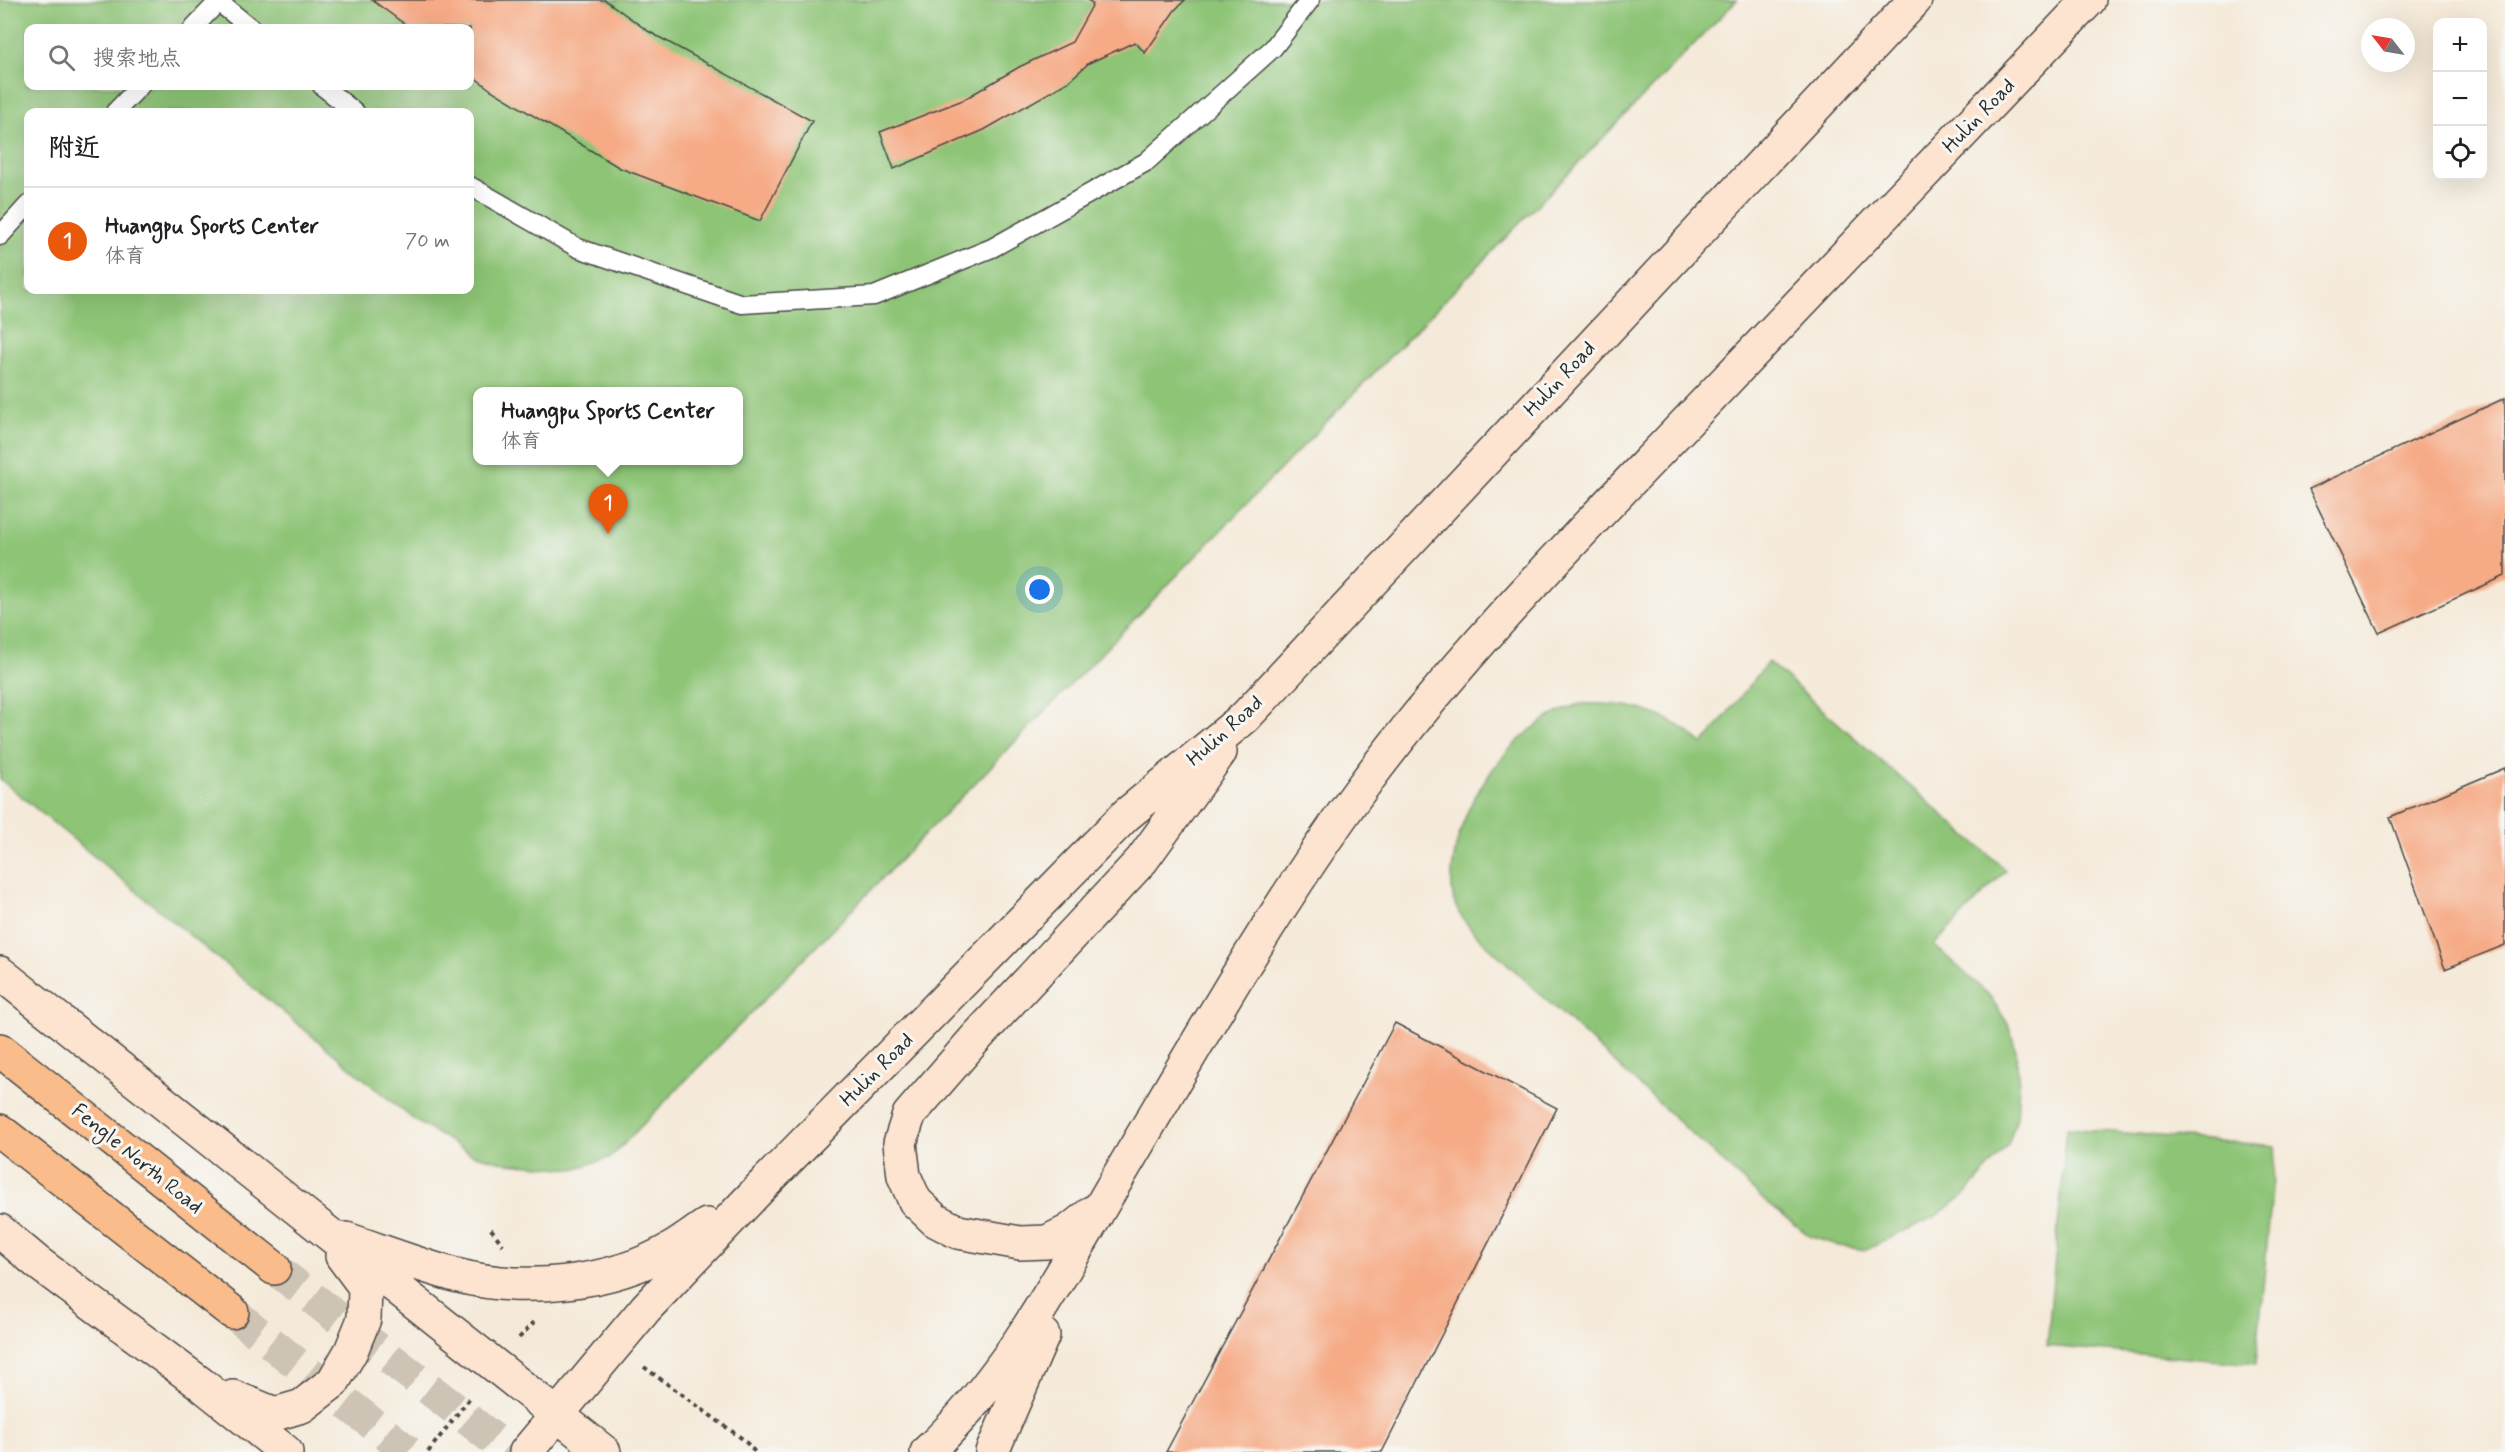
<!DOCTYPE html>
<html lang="zh">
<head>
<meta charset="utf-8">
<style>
  :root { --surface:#fff; --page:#f6f6f6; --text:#202124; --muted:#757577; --line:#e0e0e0; --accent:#ea580c }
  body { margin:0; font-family:Mynerve,"LXGW WenKai TC",sans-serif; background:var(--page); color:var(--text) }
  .controls { position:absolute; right:18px; top:18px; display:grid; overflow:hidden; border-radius:12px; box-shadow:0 6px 24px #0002 }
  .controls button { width:54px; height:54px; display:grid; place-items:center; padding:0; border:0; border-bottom:2px solid var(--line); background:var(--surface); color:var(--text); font:30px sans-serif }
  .compass { position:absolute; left:2361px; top:18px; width:54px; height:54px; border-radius:50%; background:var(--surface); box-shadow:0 6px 24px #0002; rotate:301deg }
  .you { position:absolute; left:1040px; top:590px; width:21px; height:21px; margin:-15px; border:4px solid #fff; border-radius:50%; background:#1a73e8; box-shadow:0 0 0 9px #1a73e833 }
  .badge { display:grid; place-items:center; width:39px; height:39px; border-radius:50%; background:var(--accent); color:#fff; font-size:20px; font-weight:700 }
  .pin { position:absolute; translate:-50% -50px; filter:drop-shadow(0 2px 3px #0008) }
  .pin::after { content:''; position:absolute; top:32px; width:21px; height:18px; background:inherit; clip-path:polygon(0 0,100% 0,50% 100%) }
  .popup { position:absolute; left:473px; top:387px; width:270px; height:78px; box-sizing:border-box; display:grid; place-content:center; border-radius:12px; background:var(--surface); filter:drop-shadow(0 2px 4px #0005); font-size:20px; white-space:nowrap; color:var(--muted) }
  .popup b { font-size:22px; color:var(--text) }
  .popup::after { content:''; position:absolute; left:50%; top:100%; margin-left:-12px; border:12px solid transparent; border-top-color:var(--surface) }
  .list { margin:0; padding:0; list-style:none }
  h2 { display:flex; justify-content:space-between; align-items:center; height:78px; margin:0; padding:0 24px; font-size:26px }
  h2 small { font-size:20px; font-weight:400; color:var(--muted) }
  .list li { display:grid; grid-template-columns:39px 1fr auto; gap:18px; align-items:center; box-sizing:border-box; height:108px; padding:0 24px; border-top:2px solid var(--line) }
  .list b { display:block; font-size:22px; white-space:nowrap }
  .list p { margin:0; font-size:20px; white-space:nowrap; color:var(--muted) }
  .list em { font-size:20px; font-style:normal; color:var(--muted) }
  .icon { flex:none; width:33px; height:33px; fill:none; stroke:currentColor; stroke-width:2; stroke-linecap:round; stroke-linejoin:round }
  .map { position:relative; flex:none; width:2505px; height:1452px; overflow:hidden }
  .search { position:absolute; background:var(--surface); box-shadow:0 6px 24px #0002; left:24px; top:24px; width:450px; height:66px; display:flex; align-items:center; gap:15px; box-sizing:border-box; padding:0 21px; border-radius:12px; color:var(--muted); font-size:22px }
  .panel { position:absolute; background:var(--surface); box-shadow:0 6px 24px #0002; left:24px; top:108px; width:450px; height:186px; border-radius:12px }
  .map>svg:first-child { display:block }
  .green { fill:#8dc476; stroke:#5c7850; stroke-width:1.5; fill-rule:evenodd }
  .building { fill:#f6aa85 }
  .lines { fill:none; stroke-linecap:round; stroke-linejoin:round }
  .primary-tunnel { stroke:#cdc4b6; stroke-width:33; stroke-dasharray:33 16; stroke-linecap:butt }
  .service-casing { stroke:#494845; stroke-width:21 }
  .secondary-casing { stroke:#494845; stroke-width:36 }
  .primary-casing { stroke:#494845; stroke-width:36 }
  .path { stroke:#494845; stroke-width:4; stroke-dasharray:4.5 4.5; stroke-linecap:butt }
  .service { stroke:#fff; stroke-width:18 }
  .secondary { stroke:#fde4d1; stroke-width:33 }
  .primary { stroke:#fabc8b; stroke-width:33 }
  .labels { text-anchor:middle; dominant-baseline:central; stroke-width:6; stroke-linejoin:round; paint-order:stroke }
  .street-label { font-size:21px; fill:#2b2b2b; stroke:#f6f6f2 }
</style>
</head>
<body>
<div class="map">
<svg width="2505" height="1452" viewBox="0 0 2505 1452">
  <rect width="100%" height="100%" fill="#f6f6f2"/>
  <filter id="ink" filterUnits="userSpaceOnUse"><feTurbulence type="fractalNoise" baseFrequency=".0167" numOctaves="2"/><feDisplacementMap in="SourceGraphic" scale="12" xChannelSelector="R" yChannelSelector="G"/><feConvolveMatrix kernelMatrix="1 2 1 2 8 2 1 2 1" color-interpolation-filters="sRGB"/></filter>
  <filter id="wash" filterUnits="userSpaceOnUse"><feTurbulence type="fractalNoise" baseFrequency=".008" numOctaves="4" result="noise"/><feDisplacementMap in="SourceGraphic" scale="24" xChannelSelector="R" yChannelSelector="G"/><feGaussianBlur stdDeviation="1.35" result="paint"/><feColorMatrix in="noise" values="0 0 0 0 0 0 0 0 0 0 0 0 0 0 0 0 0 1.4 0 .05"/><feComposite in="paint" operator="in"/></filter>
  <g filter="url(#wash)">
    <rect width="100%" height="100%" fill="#f5ead9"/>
    <path class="green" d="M0 0H1737L611 1157 574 1169 507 1163 471 1154 414 1120 0 779ZM28 28H470V86H28ZM28 112H470V290H28ZM478 392H738V460H478Z
      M1768 662 2006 870 1934 945 1989 995 2008 1024 2016 1050 2019 1085 2017 1117 2008 1145 1965 1195 1934 1217 1866 1250 1839 1246 1810 1236 1768 1204 1474 933C1469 926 1462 919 1458 911 1450 896 1451 874 1454 858 1464 794 1514 726 1577 705 1584 703 1592 704 1600 704 1639 704 1674 718 1703 744Z
      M2067 1128 2276 1146 2256 1364 2047 1346Z"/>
    <g id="blocks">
      <path class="building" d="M372 0H605L648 31 812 121 760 221 620 168 491 90 470 74V28H410Z
        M1088 0H1185L1175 10 1145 53 1135 42 1089 63 1068 82 984 130 894 169 880 132 963 100 1019 67 1072 42 1093 4Z
        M2505 398V576L2379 633 2309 489Z
        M2505 768V945L2445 969 2390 817Z
        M1395 1023 1557 1108 1382 1452H1166Z"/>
    </g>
  </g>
  <g filter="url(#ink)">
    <use href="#blocks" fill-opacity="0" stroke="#494845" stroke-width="1.5"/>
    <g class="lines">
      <path class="primary-tunnel" d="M274 1268 510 1452
        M232 1312 408 1452"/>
      <g class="service-casing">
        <path id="service" d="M216 0 251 28
          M193 28 218 2
          M322 86 355 112
          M115 112 140 86
          M470 186 578 248 742 304 874 296 992 248 1146 162 1273 48 1310 0
          M0 236 28 205"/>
      </g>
      <g class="secondary-casing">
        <path id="secondary" d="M0 973 604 1452
          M1093 1212 1069 1231 1047 1242 1020 1243 958 1232 935 1220 915 1201 904 1176 900 1143 909 1115 975 1039 1142 860 1220 752
          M0 1231 38 1263 201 1384 286 1452
          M346 1239C382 1251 418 1265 455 1275 523 1293 611 1285 673 1248 684 1241 695 1233 707 1225
          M233 1397 275 1414 302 1406 333 1382 351 1351 364 1319 365 1287 342 1256
          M526 1452 646 1308 762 1186 1126 815 1245 717 1915 0
          M927 1452C1008 1376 1059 1278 1114 1184 1194 1049 1271 912 1363 786 1458 657 1571 543 1681 428 1817 285 1953 143 2089 0
          M992 1452 1043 1335"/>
      </g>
      <g class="primary-casing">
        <path id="primary" d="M0 1050 274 1268
          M0 1131 232 1312"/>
      </g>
      <path class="path" d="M491 1229 503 1245
        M519 1338 534 1322
        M644 1367 744 1440 755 1452
        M428 1452 472 1395"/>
      <use href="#service" class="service"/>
      <use href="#secondary" class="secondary"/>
      <use href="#primary" class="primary"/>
    </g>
  </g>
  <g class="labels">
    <g class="street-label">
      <text transform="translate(1979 116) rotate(-46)">Hulin Road</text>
      <text transform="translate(1560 379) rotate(-47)">Hulin Road</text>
      <text transform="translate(1225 731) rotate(-42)">Hulin Road</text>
      <text transform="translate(877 1070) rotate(-45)">Hulin Road</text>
      <text transform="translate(137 1159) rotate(39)">Fengle North Road</text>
    </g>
  </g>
</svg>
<div class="controls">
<button>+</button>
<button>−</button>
<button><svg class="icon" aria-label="locate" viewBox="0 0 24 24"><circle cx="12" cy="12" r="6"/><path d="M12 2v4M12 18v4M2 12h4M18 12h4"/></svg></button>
</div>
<svg class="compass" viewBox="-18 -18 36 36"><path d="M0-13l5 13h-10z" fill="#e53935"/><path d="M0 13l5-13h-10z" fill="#757577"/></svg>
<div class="you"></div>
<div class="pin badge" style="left:608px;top:534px">1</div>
<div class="popup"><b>Huangpu Sports Center</b>体育</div>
<div class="search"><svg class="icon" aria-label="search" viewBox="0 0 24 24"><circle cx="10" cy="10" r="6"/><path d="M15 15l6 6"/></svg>搜索地点</div>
<section class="panel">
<h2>附近<small></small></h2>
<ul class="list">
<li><span class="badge">1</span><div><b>Huangpu Sports Center</b><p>体育</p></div><em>70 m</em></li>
</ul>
</section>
</div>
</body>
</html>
